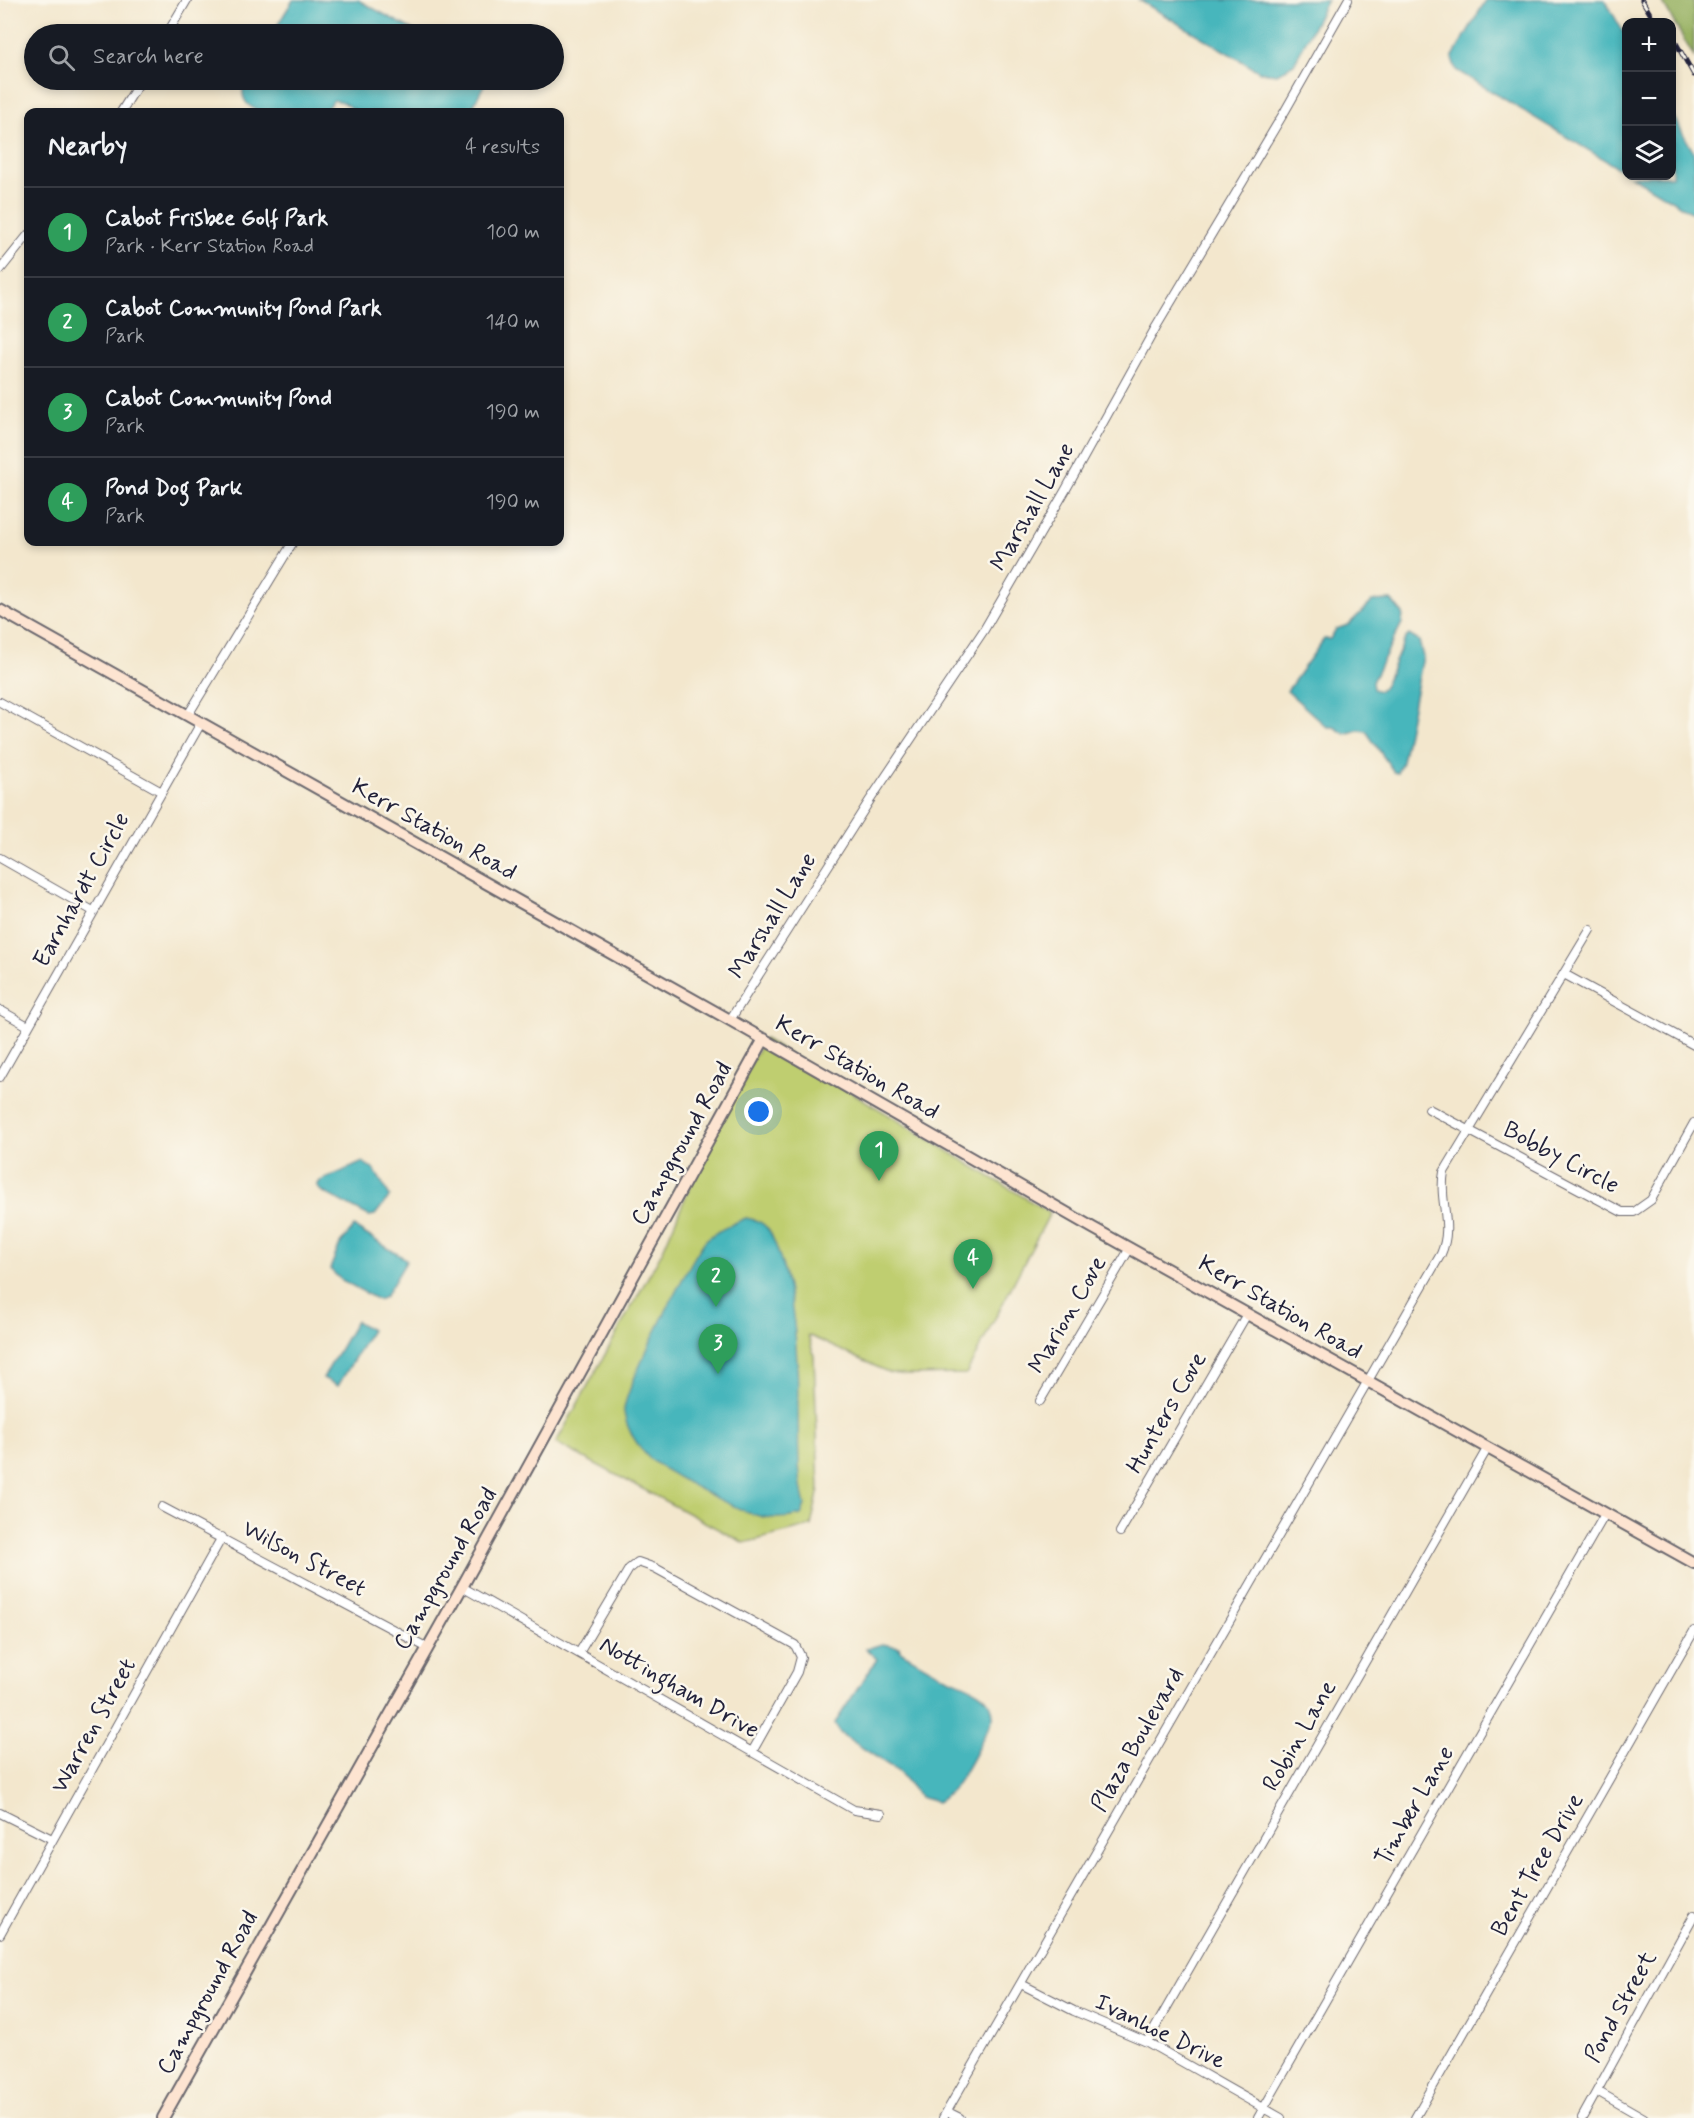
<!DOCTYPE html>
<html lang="en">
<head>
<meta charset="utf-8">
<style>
  :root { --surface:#171b24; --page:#20242c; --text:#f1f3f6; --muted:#9ea1a6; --line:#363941; --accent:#b45309 }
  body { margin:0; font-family:Mynerve,sans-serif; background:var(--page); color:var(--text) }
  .controls { position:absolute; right:18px; top:18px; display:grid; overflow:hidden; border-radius:12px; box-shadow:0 3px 9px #0003 }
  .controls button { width:54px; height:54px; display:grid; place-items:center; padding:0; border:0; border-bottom:2px solid var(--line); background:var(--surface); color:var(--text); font:30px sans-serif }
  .you { position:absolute; left:759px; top:1112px; width:21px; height:21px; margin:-15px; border:4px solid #fff; border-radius:50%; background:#1a73e8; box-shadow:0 0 0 9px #1a73e833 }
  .badge { display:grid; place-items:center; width:39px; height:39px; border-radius:50%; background:var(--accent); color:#fff; font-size:20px; font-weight:700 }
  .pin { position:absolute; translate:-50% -50px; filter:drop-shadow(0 2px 3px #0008) }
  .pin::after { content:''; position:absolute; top:32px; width:21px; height:18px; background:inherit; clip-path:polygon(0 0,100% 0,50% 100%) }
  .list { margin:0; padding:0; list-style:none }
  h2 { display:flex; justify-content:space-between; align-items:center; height:78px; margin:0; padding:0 24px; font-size:26px }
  h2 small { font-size:20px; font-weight:400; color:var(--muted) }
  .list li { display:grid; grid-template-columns:39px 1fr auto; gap:18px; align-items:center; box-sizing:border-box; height:90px; padding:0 24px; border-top:2px solid var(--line) }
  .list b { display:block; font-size:22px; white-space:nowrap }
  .list p { margin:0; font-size:20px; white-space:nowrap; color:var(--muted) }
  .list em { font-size:20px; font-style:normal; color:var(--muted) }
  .icon { flex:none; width:33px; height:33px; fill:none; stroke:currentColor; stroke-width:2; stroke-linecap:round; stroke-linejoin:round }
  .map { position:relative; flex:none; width:1694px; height:2118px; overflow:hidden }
  .search { position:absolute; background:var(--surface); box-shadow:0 3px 9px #0003; left:24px; top:24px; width:540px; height:66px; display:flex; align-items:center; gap:15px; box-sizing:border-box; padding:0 21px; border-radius:33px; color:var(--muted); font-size:22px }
  .panel { position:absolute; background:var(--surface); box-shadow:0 3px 9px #0003; left:24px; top:108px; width:540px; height:438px; border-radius:12px }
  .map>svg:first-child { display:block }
  .green { fill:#bfce70; stroke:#707856; stroke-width:1.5 }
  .forest { fill:#97b162; stroke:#5c6a4e; stroke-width:1.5 }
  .water { fill:#46b6bc; stroke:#346c7c; stroke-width:1.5 }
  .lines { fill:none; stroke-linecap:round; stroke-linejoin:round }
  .street-casing { stroke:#6b676e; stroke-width:10 }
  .secondary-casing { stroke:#6b676e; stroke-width:14 }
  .street { stroke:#fff; stroke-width:8 }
  .secondary { stroke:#fde4d1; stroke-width:10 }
  .rail-casing { stroke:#22223b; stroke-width:5 }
  .rail { stroke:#fbf7ec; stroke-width:3; stroke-dasharray:9; stroke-linecap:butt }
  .labels { text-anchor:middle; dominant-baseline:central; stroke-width:5; stroke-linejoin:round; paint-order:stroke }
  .street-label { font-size:24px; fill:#22223b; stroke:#fbf7ec }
</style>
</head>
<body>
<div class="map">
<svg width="1694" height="2118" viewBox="0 0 1694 2118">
  <rect width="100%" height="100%" fill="#fbf7ec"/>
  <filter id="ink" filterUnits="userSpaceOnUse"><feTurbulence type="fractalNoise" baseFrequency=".0167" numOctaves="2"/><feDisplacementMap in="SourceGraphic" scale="12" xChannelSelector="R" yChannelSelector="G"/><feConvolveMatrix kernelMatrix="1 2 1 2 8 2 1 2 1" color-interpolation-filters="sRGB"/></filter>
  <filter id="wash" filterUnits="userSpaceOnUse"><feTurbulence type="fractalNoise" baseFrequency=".008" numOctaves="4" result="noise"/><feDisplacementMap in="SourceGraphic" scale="24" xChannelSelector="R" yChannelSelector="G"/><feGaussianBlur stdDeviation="1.35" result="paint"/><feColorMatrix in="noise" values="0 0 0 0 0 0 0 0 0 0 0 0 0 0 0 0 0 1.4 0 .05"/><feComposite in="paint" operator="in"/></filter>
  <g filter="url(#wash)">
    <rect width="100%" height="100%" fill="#f3e7cd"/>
    <path class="green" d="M764 1039 1050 1213 966 1374 908 1375 890 1373 808 1335 814 1356 819 1489 811 1526 744 1543 556 1443 663 1250 715 1128Z"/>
    <path class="forest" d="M1661 0H1694V57Z"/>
    <path class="water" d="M293 0H358L420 34H272Z
      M1139 0H1327L1294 64 1277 74 1260 72Z
      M1486 0H1605L1626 37V173L1456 70 1452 58Z
      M245 80H481L485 83 470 112H358L342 102 334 100 323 112C297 113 230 124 245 80Z
      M1672 114 1694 153V214L1631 176H1672Z
      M1391 600 1403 614 1402 623 1372 682 1373 689 1379 691 1384 687 1405 639 1409 635 1419 641 1423 657 1402 762 1397 773 1394 772 1366 731 1358 730 1345 734 1334 727H1327L1287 691 1324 639H1330L1336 629 1348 625 1373 601Z
      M363 1162 375 1171 390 1196 375 1215 369 1216 321 1191 317 1186 320 1181Z
      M746 1218C758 1220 765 1223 771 1234 796 1290 798 1354 798 1414 799 1445 797 1475 805 1505L801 1515C789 1518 776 1519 764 1517 741 1513 665 1473 647 1456 637 1445 626 1428 624 1412 622 1394 691 1257 706 1240 713 1233 736 1222 746 1218Z
      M354 1227 407 1260 385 1297 378 1300 340 1279 330 1269 340 1244Z
      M356 1321 371 1330 338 1386 323 1378Z
      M882 1644 899 1647 900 1651C914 1659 928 1668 942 1675 960 1684 995 1691 993 1718 980 1742 961 1790 937 1802L920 1797 899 1772 840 1733 835 1723 877 1659 866 1649Z"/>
  </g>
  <g filter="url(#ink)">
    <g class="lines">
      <g class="street-casing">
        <path id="street" d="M167 34 187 0
          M121 112 141 80
          M0 270 28 235
          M0 702 160 791
          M188 715 293 542
          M0 858 93 911
          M1564 974 1694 1045
          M0 1010 28 1026
          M730 1020 870 800 984 630 1065 491 1156 327 1285 111 1348 0
          M0 1077 201 723
          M1429 1109 1622 1212H1634L1651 1200 1694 1123
          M1040 1401 1130 1248
          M162 1507 426 1647
          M1120 1532 1247 1314
          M462 1587 854 1810 881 1814
          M579 1653 629 1569 638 1562 655 1568 795 1645 801 1657 797 1672 752 1752
          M0 1813 52 1839
          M0 1934 222 1537
          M1021 1984 1074 2011 1147 2042 1281 2118
          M1147 2042 1487 1449
          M1597 2091 1644 2118
          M948 2112 960 2118
          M943 2118 1441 1254C1454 1224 1438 1202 1444 1172L1590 930
          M1258 2118 1605 1514
          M1415 2118 1694 1631
          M1582 2118 1694 1915"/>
      </g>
      <g class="secondary-casing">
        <path id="secondary" d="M0 610 730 1020 1093 1228 1694 1563
          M163 2118 462 1587 764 1039"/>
      </g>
      <use href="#street" class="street"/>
      <use href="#secondary" class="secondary"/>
      <g class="rail-casing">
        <path id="rail" d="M1642 0 1655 22
          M1672 36 1694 75"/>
      </g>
      <use href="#rail" class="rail"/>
    </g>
  </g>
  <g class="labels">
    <g class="street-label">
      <text transform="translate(1033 507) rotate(-60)">Marshall Lane</text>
      <text transform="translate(434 830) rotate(29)">Kerr Station Road</text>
      <text transform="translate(82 890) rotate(-61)">Earnhardt Circle</text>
      <text transform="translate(773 916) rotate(-58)">Marshall Lane</text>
      <text transform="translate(857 1068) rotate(30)">Kerr Station Road</text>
      <text transform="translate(682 1144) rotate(-61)">Campground Road</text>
      <text transform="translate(1561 1158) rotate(28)">Bobby Circle</text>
      <text transform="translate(1280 1308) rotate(30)">Kerr Station Road</text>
      <text transform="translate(1068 1315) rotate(-60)">Marion Cove</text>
      <text transform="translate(1167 1413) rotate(-60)">Hunters Cove</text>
      <text transform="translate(304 1559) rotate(28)">Wilson Street</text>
      <text transform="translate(446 1569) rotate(-60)">Campground Road</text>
      <text transform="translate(679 1688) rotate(30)">Nottingham Drive</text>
      <text transform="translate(94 1726) rotate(-61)">Warren Street</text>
      <text transform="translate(1300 1736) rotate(-60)">Robin Lane</text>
      <text transform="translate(1138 1740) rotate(-60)">Plaza Boulevard</text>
      <text transform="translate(1415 1806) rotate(-60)">Timber Lane</text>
      <text transform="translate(1538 1865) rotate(-60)">Bent Tree Drive</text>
      <text transform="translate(208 1993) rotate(-61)">Campground Road</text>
      <text transform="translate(1621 2007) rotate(-61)">Pond Street</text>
      <text transform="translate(1160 2032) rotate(26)">Ivanhoe Drive</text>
    </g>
  </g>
</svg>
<div class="controls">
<button>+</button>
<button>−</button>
<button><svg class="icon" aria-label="layers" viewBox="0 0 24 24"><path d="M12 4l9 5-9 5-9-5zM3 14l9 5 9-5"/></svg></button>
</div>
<div class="you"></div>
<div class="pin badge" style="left:879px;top:1181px;background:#2e9e5b">1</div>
<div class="pin badge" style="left:716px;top:1307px;background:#2e9e5b">2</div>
<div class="pin badge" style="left:718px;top:1374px;background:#2e9e5b">3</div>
<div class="pin badge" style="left:973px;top:1289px;background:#2e9e5b">4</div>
<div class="search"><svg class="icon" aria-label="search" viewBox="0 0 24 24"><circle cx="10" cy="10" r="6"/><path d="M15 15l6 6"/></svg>Search here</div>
<section class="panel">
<h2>Nearby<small>4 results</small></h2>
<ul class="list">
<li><span class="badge" style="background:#2e9e5b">1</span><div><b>Cabot Frisbee Golf Park</b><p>Park · Kerr Station Road</p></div><em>100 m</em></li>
<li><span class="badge" style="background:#2e9e5b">2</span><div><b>Cabot Community Pond Park</b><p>Park</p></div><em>140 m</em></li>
<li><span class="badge" style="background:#2e9e5b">3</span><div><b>Cabot Community Pond</b><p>Park</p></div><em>190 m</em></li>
<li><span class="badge" style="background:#2e9e5b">4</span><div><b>Pond Dog Park</b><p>Park</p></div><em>190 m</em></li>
</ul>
</section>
</div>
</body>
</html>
